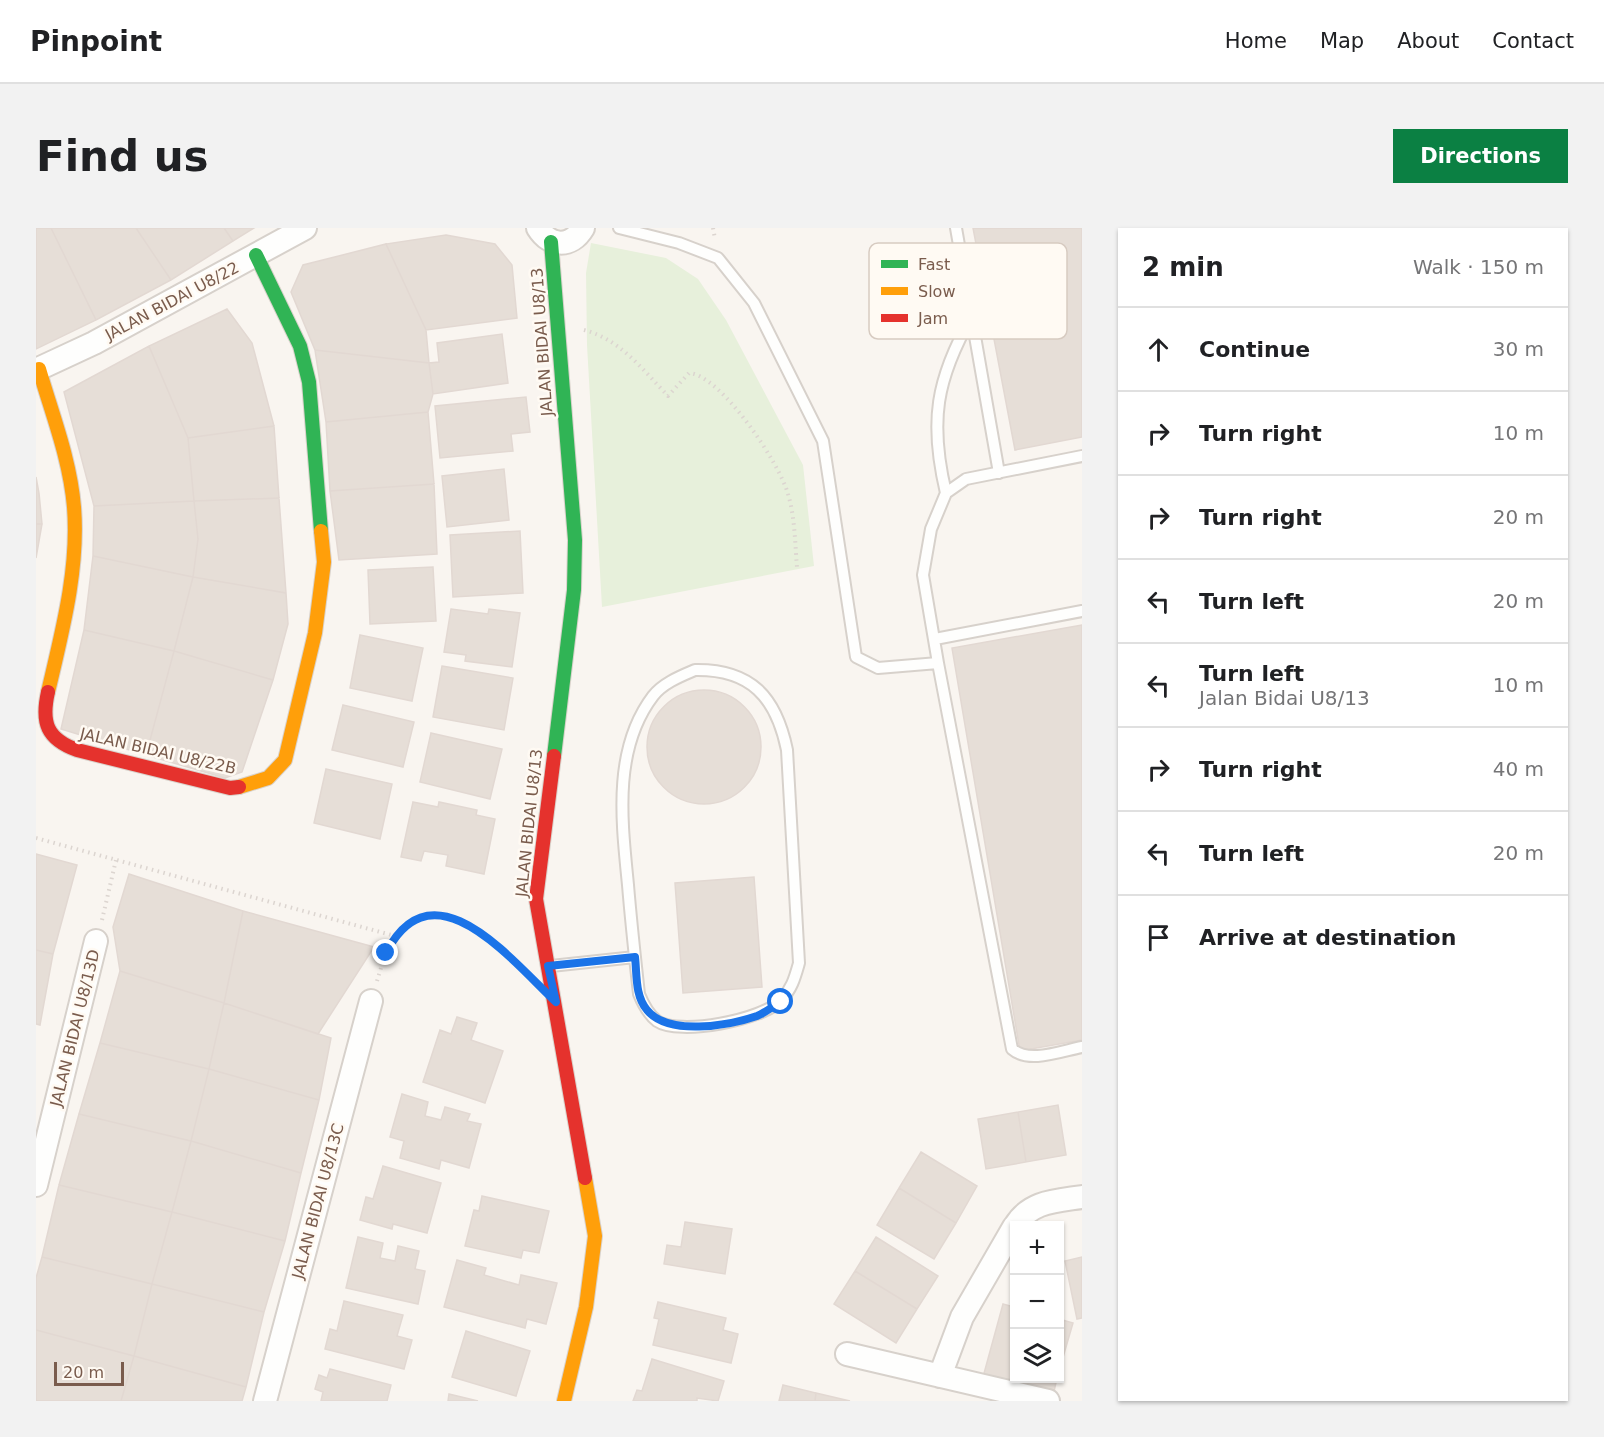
<!DOCTYPE html>
<html lang="en">
<head>
<meta charset="utf-8">
<style>
  :root { --surface:#fff; --page:#f2f2f2; --text:#202124; --muted:#757577; --line:#e0e0e0; --accent:#0b8043 }
  body { margin:0; font-family:"DejaVu Sans",sans-serif; background:var(--page); color:var(--text) }
  .controls { position:absolute; right:18px; bottom:18px; display:grid; overflow:hidden; border-radius:0px; box-shadow:0 2px 4px #0004 }
  .controls button { width:54px; height:54px; display:grid; place-items:center; padding:0; border:0; border-bottom:2px solid var(--line); background:var(--surface); color:var(--text); font:30px sans-serif }
  .scale { position:absolute; left:18px; bottom:15px; width:70px; box-sizing:border-box; padding-left:6px; border:3px solid #7a5c4d; border-top:0; font-size:16px; line-height:21px; white-space:nowrap; color:#7a5c4d; -webkit-text-stroke:4px #fffaf3; paint-order:stroke }
  .stop { position:absolute; width:18px; height:18px; margin:-14px; border:4px solid #1a73e8; border-radius:50%; background:#fff }
  .stop.end { background:#1a73e8; border-color:#fff; box-shadow:0 2px 6px #0008 }
  .list { margin:0; padding:0; list-style:none }
  h2 { display:flex; justify-content:space-between; align-items:center; height:78px; margin:0; padding:0 24px; font-size:26px }
  h2 small { font-size:20px; font-weight:400; color:var(--muted) }
  .list li { display:grid; grid-template-columns:39px 1fr auto; gap:18px; align-items:center; box-sizing:border-box; height:84px; padding:0 24px; border-top:2px solid var(--line) }
  .list b { display:block; font-size:22px; white-space:nowrap }
  .list p { margin:0; font-size:20px; white-space:nowrap; color:var(--muted) }
  .list em { font-size:20px; font-style:normal; color:var(--muted) }
  .icon { flex:none; width:33px; height:33px; fill:none; stroke:currentColor; stroke-width:2; stroke-linecap:round; stroke-linejoin:round }
  .map { position:relative; flex:none; width:1046px; height:1173px; overflow:hidden; border-radius:0px }
  header { display:flex; align-items:center; gap:36px; box-sizing:border-box; height:84px; padding:0 30px; background:var(--surface); border-bottom:2px solid var(--line) }
  header strong { font-size:28px }
  nav { display:flex; gap:33px; margin-inline-start:auto; font-size:21px }
  .intro { display:flex; align-items:center; justify-content:space-between; box-sizing:border-box; height:144px; padding:0 36px }
  h1 { margin:0; font-size:42px }
  .button { padding:15px 27px; border-radius:0px; background:var(--accent); color:#fff; font-size:21px; font-weight:700 }
  main { display:flex; gap:36px; padding:0 36px }
  aside { flex:1; background:var(--surface); border-radius:0px; box-shadow:0 2px 4px #0004 }
  .map>svg:first-child { display:block }
  .green { fill:#e7f0db }
  .building { fill:#e6ded7; stroke:#e2d8d2; stroke-width:1.5 }
  .lines { fill:none; stroke-linecap:round; stroke-linejoin:round }
  .lane-casing { stroke:#d7d1cb; stroke-width:14 }
  .street-casing { stroke:#d7d1cb; stroke-width:26 }
  .fast-casing { stroke:#d9d2cb; stroke-width:16 }
  .slow-casing { stroke:#d9d2cb; stroke-width:16 }
  .jam-casing { stroke:#d9d2cb; stroke-width:16 }
  .path { stroke:#dcd5d0; stroke-width:4; stroke-dasharray:1.5 4.5; stroke-linecap:butt }
  .lane { stroke:#fefefd; stroke-width:10 }
  .street { stroke:#fefefd; stroke-width:22 }
  .fast { stroke:#30b455; stroke-width:14 }
  .slow { stroke:#ff9f0a; stroke-width:14 }
  .jam { stroke:#e5322d; stroke-width:14 }
  .route { stroke:#1a73e8; stroke-width:8 }
  .labels { text-anchor:middle; dominant-baseline:central; stroke-width:5; stroke-linejoin:round; paint-order:stroke }
  .street-label { font-size:16px; fill:#7a5c4d; stroke:#fffaf3 }
  .key { fill:#fffaf3; stroke:#d7cbc1; stroke-width:1.5 }
  .key-label { font-size:16px; fill:#7a5c4d }
</style>
</head>
<body>
<header>
<strong>Pinpoint</strong>
<nav><a>Home</a><a>Map</a><a>About</a><a>Contact</a></nav>
</header>
<div class="intro"><h1>Find us</h1><a class="button">Directions</a></div>
<main>
<div class="map">
<svg width="1046" height="1173" viewBox="0 0 1046 1173">
  <rect width="100%" height="100%" fill="#f9f5f0"/>
  <path class="green" d="M555 15 630 30 662 51 690 92 767 237 778 338 566 379 551 117 550 45Z"/>
  <path class="building" d="M0 0H15L60 92 0 121Z
    M15 0H100L135 52 60 92Z
    M100 0H188L197 13 135 52Z
    M188 0H218L197 13Z
    M937 0H1046V209L979 222Z
    M410 7 459 16 476 37 481 90 390 102 350 16Z
    M350 16 390 102 393 135 279 122 255 64 267 37Z
    M191 81 216 115 238 198 152 210 113 118Z
    M466 106 472 155 397 166 393 135 403 134 401 115Z
    M113 118 152 210 158 273 58 278 28 164Z
    M279 122 393 135 397 166 392 184 290 194Z
    M490 169 494 204 475 206 477 223 404 230 399 178Z
    M392 184 398 256 294 263 290 194Z
    M238 198 243 270 158 273 152 210Z
    M468 241 473 292 411 299 406 248Z
    M0 249 3 265 6 296H0Z
    M398 256 401 326 303 332 294 263Z
    M243 270 250 365 157 349 162 311 158 273Z
    M158 273 162 311 157 349 57 328 58 278Z
    M0 296H6L0 330Z
    M484 303 487 365 417 369 414 307Z
    M57 328 157 349 138 423 48 402Z
    M397 339 400 393 334 396 332 342Z
    M157 349 250 365 252 396 237 452 138 423Z
    M415 381 452 386 453 381 484 385 476 439 429 433 430 427 408 424Z
    M1046 397V812L984 823 916 420Z
    M48 402 138 423 110 527 25 501Z
    M324 407 387 420 376 473 314 460Z
    M138 423 237 452 206 544 189 550 110 527Z
    M406 438 477 450 468 502 397 489Z
    M611 519a57 57 0 1 1 114 0a57 57 0 1 1-114 0Z
    M307 477 378 494 367 539 296 522Z
    M395 505 466 521 454 571 384 554Z
    M290 541 356 556 344 611 278 595Z
    M377 574 402 579 403 574 441 582 440 587 459 591 448 646 410 638 412 627 388 623 385 633 365 629Z
    M0 626 41 637 17 726 0 722Z
    M93 646 207 683 188 775 84 743 77 699Z
    M718 649 726 759 647 765 639 655Z
    M207 683 338 719 282 806 188 775Z
    M0 722 17 726 4 797 0 796Z
    M84 743 188 775 173 841 64 815Z
    M188 775 295 810 283 872 173 841Z
    M421 789 441 795 435 812 467 823 449 875 387 854 404 802 415 806Z
    M64 815 173 841 155 913 43 886Z
    M173 841 283 872 265 945 155 913Z
    M366 866 392 874 389 888 405 892 409 879 434 886 431 893 445 896 433 940 405 932 403 941 364 930 368 913 354 909Z
    M1022 877 1030 927 990 934 982 884Z
    M982 884 990 934 950 941 942 891Z
    M43 886 155 913 136 984 23 957Z
    M155 913 265 945 249 1013 136 984Z
    M885 924 941 958 920 995 863 960Z
    M347 938 405 955 391 1005 357 996 356 1001 324 992 330 969 337 971Z
    M23 957 136 984 116 1056 6 1029Z
    M863 960 920 995 898 1031 841 997Z
    M446 968 513 983 503 1025 487 1022 485 1030 429 1018 438 982 443 983Z
    M136 984 249 1013 228 1084 116 1056Z
    M649 994 696 1001 689 1046 628 1036 631 1017 645 1019Z
    M322 1009 347 1015 344 1030 359 1033 362 1018 383 1023 379 1041 389 1043 382 1076 310 1060Z
    M840 1009 902 1048 881 1081 819 1043Z
    M6 1029 116 1056 98 1128 0 1102V1050Z
    M1046 1029V1090L1041 1091 1029 1033Z
    M421 1032 450 1040 448 1047 483 1057 485 1047 521 1055 510 1096 491 1091 489 1100 408 1079Z
    M819 1043 881 1081 860 1115 798 1076Z
    M116 1056 228 1084 210 1159 98 1128Z
    M308 1073 367 1087 361 1108 376 1112 368 1141 289 1121 294 1101 301 1103Z
    M622 1074 690 1090 687 1102 702 1106 695 1135 617 1117 623 1091 618 1090Z
    M967 1076 978 1079V1150H984L982 1159 947 1149Z
    M1023 1091 1037 1095 1023 1143Z
    M0 1102 98 1128 85 1173H0Z
    M430 1103 494 1123 480 1168 416 1149Z
    M98 1128 210 1159 206 1173H85Z
    M616 1131 688 1153 682 1173 661 1170V1173H597L601 1162 606 1163Z
    M294 1141 355 1157 351 1173H285L287 1164 279 1161 283 1147 291 1150Z
    M984 1150H1021L1017 1168 982 1159Z
    M747 1157 780 1165 779 1173H743Z
    M780 1165 814 1173H779Z
    M413 1166 442 1173H412Z"/>
  <g class="lines">
    <g class="lane-casing">
      <path id="lane" d="M583 0 643 15 682 30 718 75 787 213 820 429 842 440 902 435 976 821C993 836 1025 823 1046 819
        M920 0 963 245
        M910 265C893 194 900 151 936 88
        M899 411 1046 383
        M902 435 887 347 895 301 910 265 930 251 1046 228
        M659 442C715 441 740 469 751 522L763 735C759 749 756 761 745 772 727 792 643 808 621 793 612 786 607 776 603 766 599 730 595 694 592 657 586 595 576 522 617 468 627 455 645 448 659 442Z
        M515 738 599 729"/>
    </g>
    <g class="street-casing">
      <path id="street" d="M502 0C514 19 535 20 547 0
        M0 142 58 115 269 0
        M0 957 60 713
        M979 998C994 973 1020 973 1046 969
        M811 1126 1012 1173
        M904 1148 926 1089 978 999
        M229 1173 335 773"/>
    </g>
    <g class="fast-casing">
      <path id="fast" d="M515 14 539 312 538 362 518 528
        M220 27 264 118 273 154 285 303"/>
    </g>
    <g class="slow-casing">
      <path id="slow" d="M3 141C16 186 34 231 38 279 43 341 26 404 12 464
        M203 559 232 550 249 532 279 405 288 334 285 303
        M528 1173 550 1079 559 1008 549 950"/>
    </g>
    <g class="jam-casing">
      <path id="jam" d="M12 464C5 495 11 511 41 522L194 560 203 559
        M518 528 500 671 549 950"/>
    </g>
    <path class="path" d="M677 0 679 11
      M548 102C584 111 607 142 632 168L653 145C685 147 744 236 752 266 759 289 759 316 761 339
      M0 610 359 708
      M66 692 80 632
      M341 753C346 738 349 722 358 709 363 701 374 694 383 690 424 675 458 717 485 741"/>
    <use href="#lane" class="lane"/>
    <use href="#street" class="street"/>
    <use href="#fast" class="fast"/>
    <use href="#slow" class="slow"/>
    <use href="#jam" class="jam"/>
  </g>
  <g class="lines">
    <path class="route" d="M350 725C397 633 476 733 520 774L512 738 599 729C601 747 599 768 611 782 632 808 692 798 721 788 729 785 737 778 745 774"/>
  </g>
  <g class="labels">
    <g class="street-label">
      <text transform="translate(136 73) rotate(-28)">JALAN BIDAI U8/22</text>
      <text transform="translate(506 114) rotate(-94)">JALAN BIDAI U8/13</text>
      <text transform="translate(122 523) rotate(13)">JALAN BIDAI U8/22B</text>
      <text transform="translate(493 595) rotate(-84)">JALAN BIDAI U8/13</text>
      <text transform="translate(39 800) rotate(-76)">JALAN BIDAI U8/13D</text>
      <text transform="translate(282 973) rotate(-75)">JALAN BIDAI U8/13C</text>
    </g>
  </g>
  <rect x="833" y="15" width="198" height="96" rx="9" class="key"/>
  <rect x="845" y="32" width="27" height="8" fill="#30b455"/>
  <rect x="845" y="59" width="27" height="8" fill="#ff9f0a"/>
  <rect x="845" y="86" width="27" height="8" fill="#e5322d"/>
  <g class="key-label">
    <text x="882" y="42">Fast</text>
    <text x="882" y="69">Slow</text>
    <text x="882" y="96">Jam</text>
  </g>
</svg>
<div class="controls">
<button>+</button>
<button>−</button>
<button><svg class="icon" aria-label="layers" viewBox="0 0 24 24"><path d="M12 4l9 5-9 5-9-5zM3 14l9 5 9-5"/></svg></button>
</div>
<div class="scale">20 m</div>
<div class="stop" style="left:745px;top:774px"></div>
<div class="stop end" style="left:350px;top:725px"></div>
</div>
<aside>
<h2>2 min<small>Walk · 150 m</small></h2>
<ul class="list">
<li><svg class="icon" aria-label="ahead" viewBox="0 0 24 24"><path d="M12 20V5M6 11l6-6 6 6"/></svg><div><b>Continue</b></div><em>30 m</em></li>
<li><svg class="icon" aria-label="right" viewBox="0 0 24 24"><path d="M7 20v-9h11M14 6l5 5-5 5"/></svg><div><b>Turn right</b></div><em>10 m</em></li>
<li><svg class="icon" aria-label="right" viewBox="0 0 24 24"><path d="M7 20v-9h11M14 6l5 5-5 5"/></svg><div><b>Turn right</b></div><em>20 m</em></li>
<li><svg class="icon" aria-label="left" viewBox="0 0 24 24"><path d="M17 20v-9H6M10 6l-5 5 5 5"/></svg><div><b>Turn left</b></div><em>20 m</em></li>
<li><svg class="icon" aria-label="left" viewBox="0 0 24 24"><path d="M17 20v-9H6M10 6l-5 5 5 5"/></svg><div><b>Turn left</b><p>Jalan Bidai U8/13</p></div><em>10 m</em></li>
<li><svg class="icon" aria-label="right" viewBox="0 0 24 24"><path d="M7 20v-9h11M14 6l5 5-5 5"/></svg><div><b>Turn right</b></div><em>40 m</em></li>
<li><svg class="icon" aria-label="left" viewBox="0 0 24 24"><path d="M17 20v-9H6M10 6l-5 5 5 5"/></svg><div><b>Turn left</b></div><em>20 m</em></li>
<li><svg class="icon" aria-label="arrive" viewBox="0 0 24 24"><path d="M6 21V4h12l-3 4 3 4H6"/></svg><div><b>Arrive at destination</b></div></li>
</ul>
</aside>
</main>
</body>
</html>
